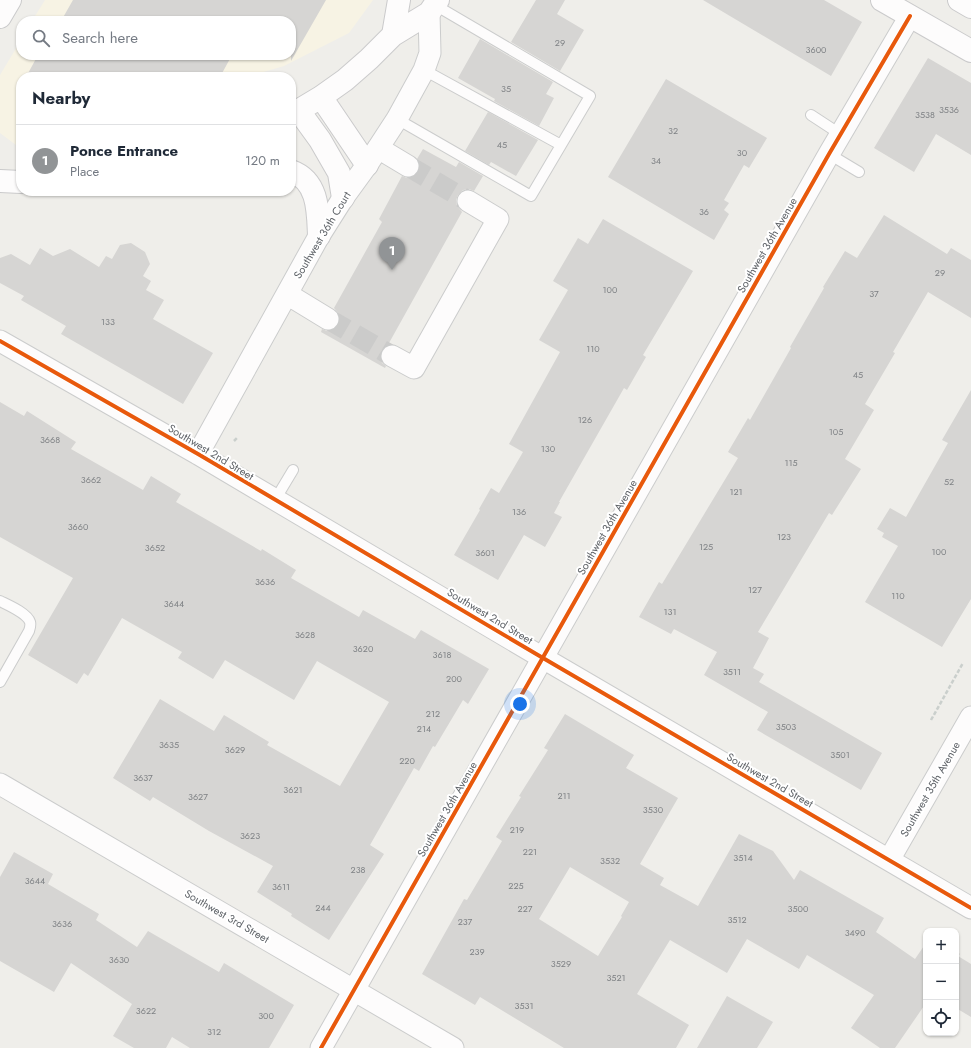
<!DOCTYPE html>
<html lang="en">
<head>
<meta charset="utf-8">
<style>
  :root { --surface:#fff; --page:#f6f6f7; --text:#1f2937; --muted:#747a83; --line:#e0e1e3; --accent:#919496 }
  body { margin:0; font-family:Jost,sans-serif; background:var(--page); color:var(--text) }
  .controls { position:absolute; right:12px; bottom:12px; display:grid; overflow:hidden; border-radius:8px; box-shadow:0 1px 3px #0004 }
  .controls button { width:36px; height:36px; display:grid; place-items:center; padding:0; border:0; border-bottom:1px solid var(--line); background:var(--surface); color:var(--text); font:20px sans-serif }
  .you { position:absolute; left:520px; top:704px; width:14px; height:14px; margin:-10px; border:3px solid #fff; border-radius:50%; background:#1a73e8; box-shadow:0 0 0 6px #1a73e833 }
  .badge { display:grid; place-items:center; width:26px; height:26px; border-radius:50%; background:var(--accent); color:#fff; font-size:13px; font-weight:700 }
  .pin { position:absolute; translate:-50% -33px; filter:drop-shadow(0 1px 2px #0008) }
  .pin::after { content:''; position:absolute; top:21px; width:14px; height:12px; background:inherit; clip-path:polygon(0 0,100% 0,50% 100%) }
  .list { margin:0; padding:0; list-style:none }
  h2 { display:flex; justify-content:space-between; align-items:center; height:52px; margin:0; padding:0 16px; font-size:17px }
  h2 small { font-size:13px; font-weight:400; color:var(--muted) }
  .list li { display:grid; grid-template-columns:26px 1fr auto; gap:12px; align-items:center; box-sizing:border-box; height:72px; padding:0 16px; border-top:1px solid var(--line) }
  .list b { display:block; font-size:15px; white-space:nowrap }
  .list p { margin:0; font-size:13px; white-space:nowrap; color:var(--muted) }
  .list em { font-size:13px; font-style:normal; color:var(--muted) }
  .icon { flex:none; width:22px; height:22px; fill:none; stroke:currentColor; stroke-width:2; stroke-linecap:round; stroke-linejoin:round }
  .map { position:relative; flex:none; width:971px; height:1048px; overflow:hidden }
  .search { position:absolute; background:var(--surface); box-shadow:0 1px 3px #0004; left:16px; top:16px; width:280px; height:44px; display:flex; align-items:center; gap:10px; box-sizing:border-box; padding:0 14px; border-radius:16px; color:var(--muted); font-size:15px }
  .panel { position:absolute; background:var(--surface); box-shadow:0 1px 3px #0004; left:16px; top:72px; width:280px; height:124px; border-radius:16px }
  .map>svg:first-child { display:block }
  .commercial { fill:#f7f3e4 }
  .building { fill:#d6d5d3; fill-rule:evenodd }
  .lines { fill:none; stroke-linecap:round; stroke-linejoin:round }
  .street-tunnel { stroke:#cbcbca; stroke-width:21; stroke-dasharray:21 10; stroke-linecap:butt }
  .lane-casing { stroke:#cbcccc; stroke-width:12 }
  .street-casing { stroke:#cbcccc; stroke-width:23 }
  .secondary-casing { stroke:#cacacb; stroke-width:24 }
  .path { stroke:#cacfcc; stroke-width:2.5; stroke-dasharray:4 2; stroke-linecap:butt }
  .lane { stroke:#fdfcfc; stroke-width:10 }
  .street { stroke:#fdfcfc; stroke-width:21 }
  .secondary { stroke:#fdfcfc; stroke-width:22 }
  .cycleway-casing { stroke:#fff; stroke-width:6 }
  .cycleway { stroke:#e8590c; stroke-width:4 }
  .labels { text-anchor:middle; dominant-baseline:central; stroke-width:4; stroke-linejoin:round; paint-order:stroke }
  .number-label { font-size:9px; fill:#7e8184 }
  .street-label { font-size:11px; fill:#5f6368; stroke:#fff }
</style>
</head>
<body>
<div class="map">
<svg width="971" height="1048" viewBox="0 0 971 1048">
  <rect width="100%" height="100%" fill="#efeeea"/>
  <path class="commercial" d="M45 0H373L349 33 284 66 246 77H21V143L16 145 0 133V75L21 40V55H291V21H32Z"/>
  <path class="building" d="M73 0H326L291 61V21H61Z
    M536 0H565L557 14 584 30 560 71 511 42Z
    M703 0H824L862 22 831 76Z
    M480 39 553 82 546 94 554 98 539 126 494 101 495 99 458 78Z
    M38 55H232L220 77H26Z
    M928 58 971 83V155L936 134 914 172 874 148Z
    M666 79 767 138 749 168 744 165 724 200 729 203 724 210 729 214 714 240 608 177Z
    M488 112 538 140 516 176 491 162 489 165 465 151Z
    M423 149 456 167 459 162 483 176 474 191 469 189 463 190 458 195 456 200 457 206 462 212 389 343 391 344 385 346 381 351 380 357 382 363 386 366 385 368 321 332 322 329 327 331 333 330 338 325 340 320 339 314 334 308 382 222 379 219 402 176 407 178 413 177 418 172 420 166 417 159Z
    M884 215 947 254 951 248 971 260V318L928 292 893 352 895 353 865 404 874 410 845 459 861 469 832 515 829 513 758 632 769 638 753 668 764 674 759 682 882 753 861 790 757 730 768 712 704 675 717 652 674 629 671 634 639 617 659 582 662 584 738 458 728 452 748 418 750 420 791 348 790 347 824 288 823 287 845 251 857 258Z
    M603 219 693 271 643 355 646 357 627 390 624 388 559 502H560L554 513 562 517 545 547 524 535 498 580 454 555 480 510 479 509 491 488 499 493 523 452 509 444 560 352 539 340 568 290 553 281 578 238 588 244Z
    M131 243 145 252 150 264 143 276 151 281 146 290 164 300 153 319 213 353 183 404 61 334 66 326 21 300 24 296 0 283V258L11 254 30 265 40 248 53 256 70 249 99 267 106 256 112 259 120 245Z
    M971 390V599L942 647 865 602 898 546 882 537 884 533 877 529 890 508 906 517 948 443 942 440Z
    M0 402 24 416 27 411 76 442 71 449 143 490 151 476 181 494 176 502 261 551 262 549 296 570 291 578 359 617 363 610 415 639 421 630 489 669 468 704 463 700 435 747 433 746 419 771 414 768 370 845 384 854 329 940 291 916 292 914 257 892 273 866 209 831 153 797 150 801 113 778 160 699 214 731 224 715 269 742 267 745 340 786 389 702 317 661 294 700 225 660 213 679 178 658 182 652 122 618 88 676 84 673 77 684 28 655 73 578 0 537Z
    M565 714 634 755 626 768 678 798 640 864 664 878 660 885 698 906 739 834 773 851 794 880 800 870 884 918 876 932 915 959 926 943V1003L895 1048H880L851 1028 874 995 807 955 799 969 747 939 727 973 670 940 637 994 689 1025 676 1048H564L480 997 475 1005 422 974 464 899 467 900 502 841 496 837 521 797 519 796 548 750 544 748ZM570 867 629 902 621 916 622 917 598 956 539 919Z
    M14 852 53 874 48 884 99 914 96 920 137 947 148 931 219 972 224 963 294 1005 269 1048H190L172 1037 166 1048H134L113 1036 132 1004 71 963 54 992 0 961V877Z
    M956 951 960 954 958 956 971 964V1017L956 1008Z
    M727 996 773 1022 757 1048H697Z"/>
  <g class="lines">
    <path class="street-tunnel" d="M408 166 468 201
      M328 319 392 356"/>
    <g class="lane-casing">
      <path id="lane" d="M424 70 561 145
        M811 115 840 134
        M397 119 531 196 590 96 435 5
        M829 154 859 172
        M275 500 293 470
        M0 601C8 605 27 613 30 622 31 625 30 628 29 631L0 682"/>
    </g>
    <g class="street-casing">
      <path id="street" d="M378 148 408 166
        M287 294 328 319
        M0 341 198 454 543 658 971 908
        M392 356 414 368 498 219 468 201
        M198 454 319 236 343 198 367 165 397 119 424 70 430 53 429 13
        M0 784 453 1048
        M889 860 971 717
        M321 1048 829 154 910 16"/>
    </g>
    <g class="secondary-casing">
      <path id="secondary" d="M882 0 971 51
        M959 0 971 7
        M0 17 10 0
        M393 35 399 0
        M321 97 367 165
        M299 111 320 140 339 173 343 198
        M291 115 321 97 345 80 369 59 393 35 429 13 438 0
        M291 171C319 181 318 212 319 236
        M0 181 21 182"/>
    </g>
    <path class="path" d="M234 441 238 437
      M931 720 963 663"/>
    <use href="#lane" class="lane"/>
    <use href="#street" class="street"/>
    <use href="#secondary" class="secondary"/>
    <g class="cycleway-casing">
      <path id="cycleway" d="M0 341 198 454 543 658 971 908
        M321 1048 829 154 910 16"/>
    </g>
    <use href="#cycleway" class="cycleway"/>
  </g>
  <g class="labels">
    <g class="number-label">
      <text x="560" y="42">29</text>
      <text x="816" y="49">3600</text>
      <text x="506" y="88">35</text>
      <text x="949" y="109">3536</text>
      <text x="925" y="114">3538</text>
      <text x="673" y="130">32</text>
      <text x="502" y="144">45</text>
      <text x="742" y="152">30</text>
      <text x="656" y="160">34</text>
      <text x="704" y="211">36</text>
      <text x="940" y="272">29</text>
      <text x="610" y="289">100</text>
      <text x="874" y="293">37</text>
      <text x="108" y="321">133</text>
      <text x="593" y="348">110</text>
      <text x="858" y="374">45</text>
      <text x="585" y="419">126</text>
      <text x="836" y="431">105</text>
      <text x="50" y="439">3668</text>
      <text x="548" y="448">130</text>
      <text x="791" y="462">115</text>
      <text x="91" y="479">3662</text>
      <text x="949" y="481">52</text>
      <text x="736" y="491">121</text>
      <text x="519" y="511">136</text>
      <text x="78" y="526">3660</text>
      <text x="784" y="536">123</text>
      <text x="706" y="546">125</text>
      <text x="155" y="547">3652</text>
      <text x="939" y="551">100</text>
      <text x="485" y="552">3601</text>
      <text x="265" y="581">3636</text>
      <text x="755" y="589">127</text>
      <text x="898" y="595">110</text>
      <text x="174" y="603">3644</text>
      <text x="670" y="611">131</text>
      <text x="305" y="634">3628</text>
      <text x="363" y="648">3620</text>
      <text x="442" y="654">3618</text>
      <text x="732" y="671">3511</text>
      <text x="454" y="678">200</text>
      <text x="433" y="713">212</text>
      <text x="786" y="726">3503</text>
      <text x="424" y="728">214</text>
      <text x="169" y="744">3635</text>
      <text x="235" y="749">3629</text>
      <text x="840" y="754">3501</text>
      <text x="407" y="760">220</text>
      <text x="143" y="777">3637</text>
      <text x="293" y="789">3621</text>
      <text x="564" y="795">211</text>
      <text x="198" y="796">3627</text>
      <text x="653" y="809">3530</text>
      <text x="517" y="829">219</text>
      <text x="250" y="835">3623</text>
      <text x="530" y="851">221</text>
      <text x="743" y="857">3514</text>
      <text x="610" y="860">3532</text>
      <text x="358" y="869">238</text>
      <text x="35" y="880">3644</text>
      <text x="516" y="885">225</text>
      <text x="281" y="886">3611</text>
      <text x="323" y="907">244</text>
      <text x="525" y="908">227</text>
      <text x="798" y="908">3500</text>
      <text x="737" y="919">3512</text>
      <text x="465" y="921">237</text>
      <text x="62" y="923">3636</text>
      <text x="855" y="932">3490</text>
      <text x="477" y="951">239</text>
      <text x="119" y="959">3630</text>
      <text x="561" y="963">3529</text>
      <text x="616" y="977">3521</text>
      <text x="524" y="1005">3531</text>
      <text x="146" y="1010">3622</text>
      <text x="266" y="1015">300</text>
      <text x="214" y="1031">312</text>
    </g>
    <g class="street-label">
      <text transform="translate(322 235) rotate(-59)">Southwest 36th Court</text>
      <text transform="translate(767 245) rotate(-60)">Southwest 36th Avenue</text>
      <text transform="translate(211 452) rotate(31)">Southwest 2nd Street</text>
      <text transform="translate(607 527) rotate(-60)">Southwest 36th Avenue</text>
      <text transform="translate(490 616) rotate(31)">Southwest 2nd Street</text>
      <text transform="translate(770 780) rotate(30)">Southwest 2nd Street</text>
      <text transform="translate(930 789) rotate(-60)">Southwest 35th Avenue</text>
      <text transform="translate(447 809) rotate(-60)">Southwest 36th Avenue</text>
      <text transform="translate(227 916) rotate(30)">Southwest 3rd Street</text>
    </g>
  </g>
</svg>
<div class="controls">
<button>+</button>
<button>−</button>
<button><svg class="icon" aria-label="locate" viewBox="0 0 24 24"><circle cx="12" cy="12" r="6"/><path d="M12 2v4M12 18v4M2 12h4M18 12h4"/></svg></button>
</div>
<div class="you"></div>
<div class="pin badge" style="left:392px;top:270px">1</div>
<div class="search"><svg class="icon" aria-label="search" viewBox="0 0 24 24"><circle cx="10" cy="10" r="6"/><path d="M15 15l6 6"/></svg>Search here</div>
<section class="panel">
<h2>Nearby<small></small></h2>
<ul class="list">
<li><span class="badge">1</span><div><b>Ponce Entrance</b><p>Place</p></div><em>120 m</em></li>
</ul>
</section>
</div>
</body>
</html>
